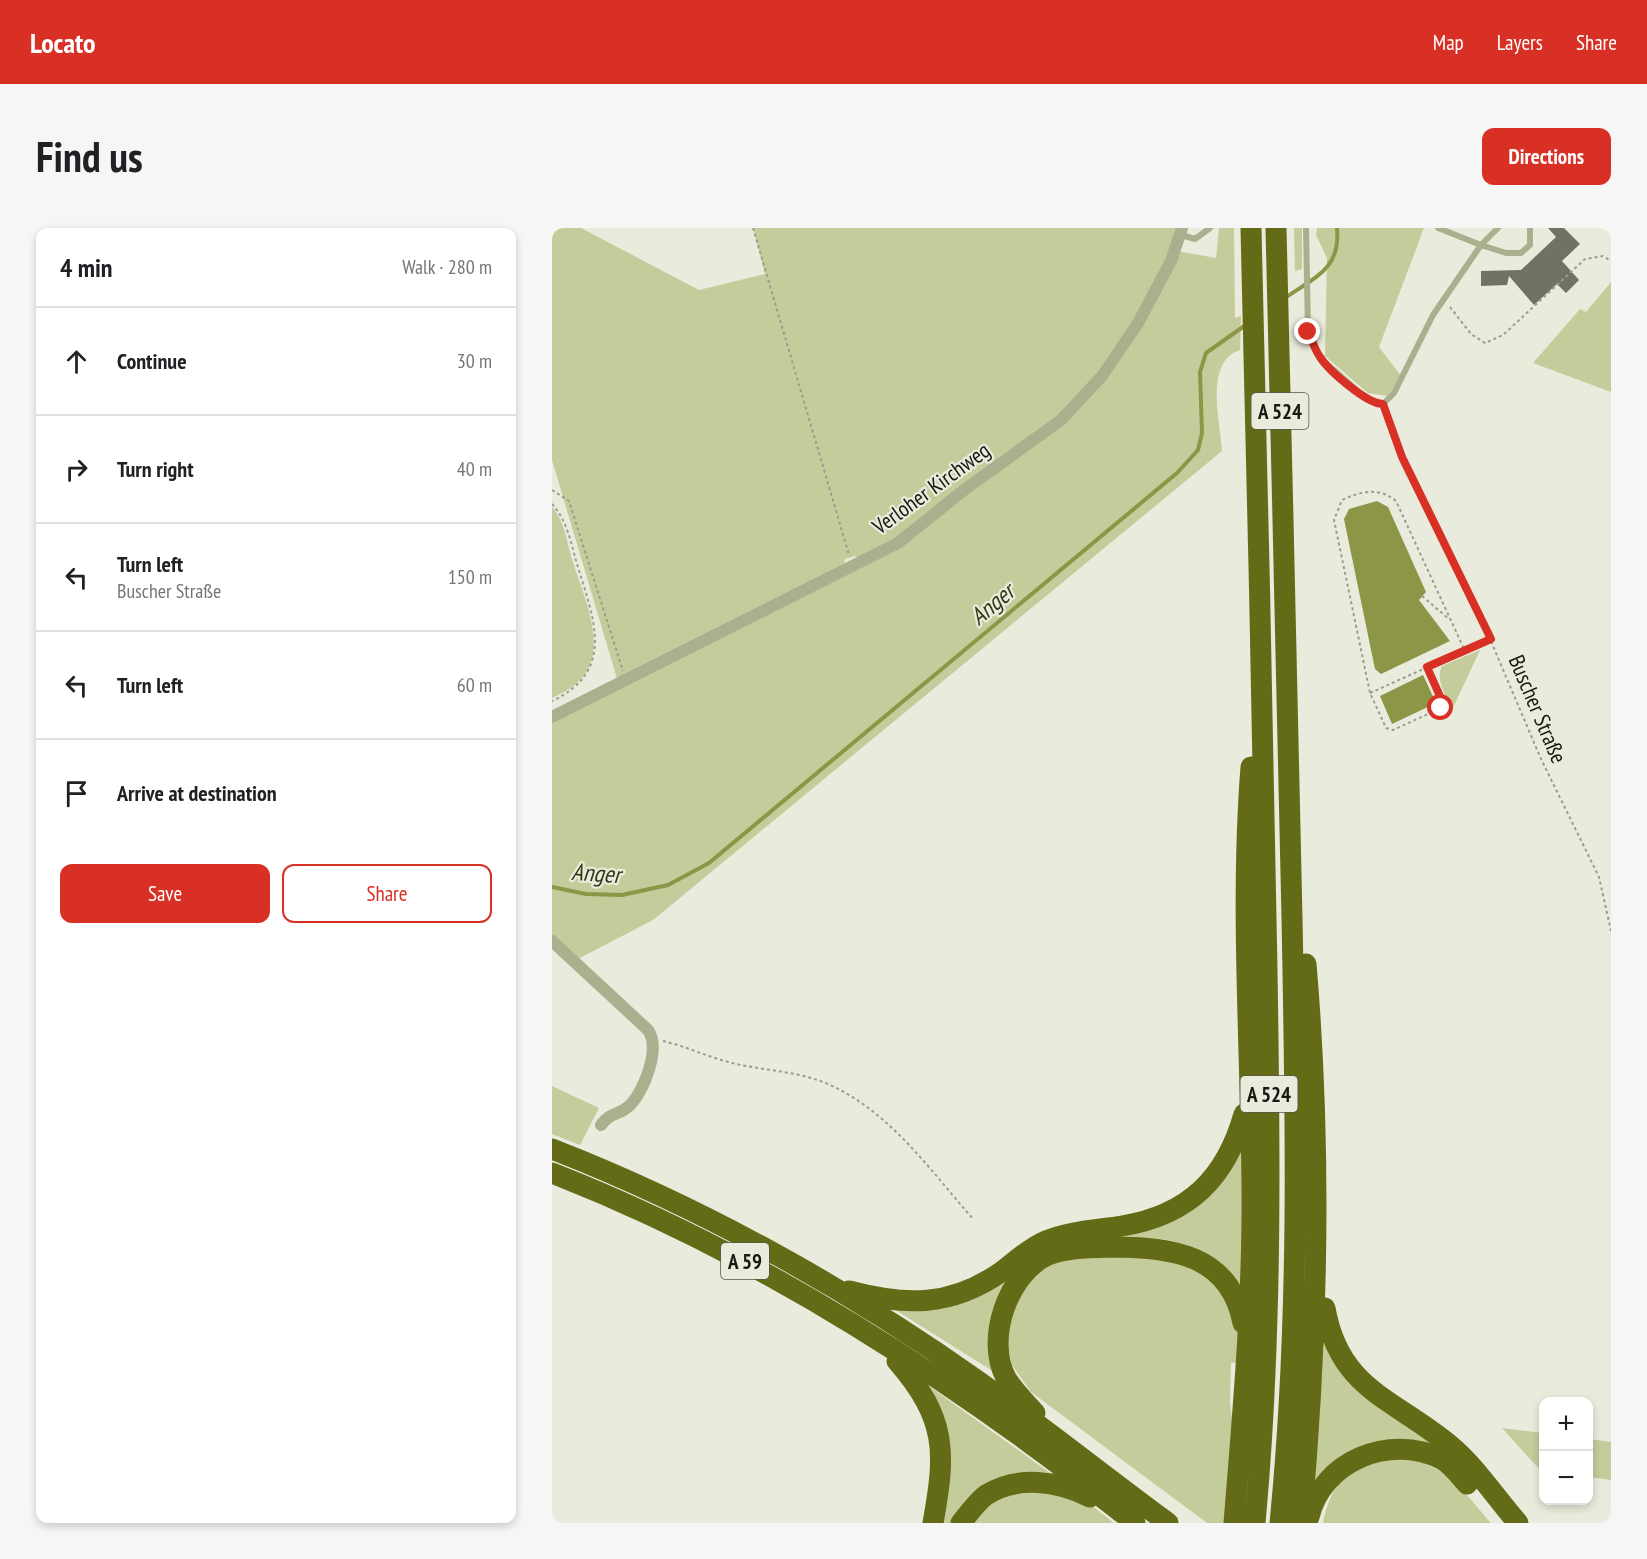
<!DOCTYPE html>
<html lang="en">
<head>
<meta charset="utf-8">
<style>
  :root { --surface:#fff; --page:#f6f6f6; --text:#202124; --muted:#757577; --line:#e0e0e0; --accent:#d93025 }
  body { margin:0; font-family:"PT Sans Narrow",sans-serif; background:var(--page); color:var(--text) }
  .controls { position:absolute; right:18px; bottom:18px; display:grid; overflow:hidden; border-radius:12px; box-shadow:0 3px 9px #0003 }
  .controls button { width:54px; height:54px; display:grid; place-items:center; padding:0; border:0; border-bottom:2px solid var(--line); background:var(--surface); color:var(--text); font:30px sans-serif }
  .stop { position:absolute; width:18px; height:18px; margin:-14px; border:4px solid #d93025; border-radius:50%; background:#fff }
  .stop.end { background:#d93025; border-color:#fff; box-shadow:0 2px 6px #0008 }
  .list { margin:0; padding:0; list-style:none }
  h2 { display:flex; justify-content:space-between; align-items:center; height:78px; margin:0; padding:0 24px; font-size:26px }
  h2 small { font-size:20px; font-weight:400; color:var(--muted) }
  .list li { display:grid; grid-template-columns:39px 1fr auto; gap:18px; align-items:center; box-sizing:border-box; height:108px; padding:0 24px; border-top:2px solid var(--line) }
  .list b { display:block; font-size:22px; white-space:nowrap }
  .list p { margin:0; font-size:20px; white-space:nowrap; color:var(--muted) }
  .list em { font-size:20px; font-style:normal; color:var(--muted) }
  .actions { display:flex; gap:12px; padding:18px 24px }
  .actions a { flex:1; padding:14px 0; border:2px solid var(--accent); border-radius:12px; text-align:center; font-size:21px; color:var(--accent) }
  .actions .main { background:var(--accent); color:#fff }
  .icon { flex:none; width:33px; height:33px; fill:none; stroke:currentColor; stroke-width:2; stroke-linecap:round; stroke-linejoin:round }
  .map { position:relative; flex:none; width:1059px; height:1295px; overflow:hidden; border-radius:12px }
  header { display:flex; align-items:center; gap:36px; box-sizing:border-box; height:84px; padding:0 30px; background:var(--accent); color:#fff }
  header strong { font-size:28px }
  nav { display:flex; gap:33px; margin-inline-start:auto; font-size:21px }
  .intro { display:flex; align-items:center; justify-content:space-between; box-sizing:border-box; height:144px; padding:0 36px }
  h1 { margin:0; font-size:42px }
  .button { padding:15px 27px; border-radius:12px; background:var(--accent); color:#fff; font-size:21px; font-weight:700 }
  main { display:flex; gap:36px; padding:0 36px }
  aside { flex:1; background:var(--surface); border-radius:12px; box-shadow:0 3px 9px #0003 }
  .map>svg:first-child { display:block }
  .green { fill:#c5cc9b }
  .water { fill:#8d9546 }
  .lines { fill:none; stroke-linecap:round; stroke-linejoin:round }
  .stream { stroke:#8d9546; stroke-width:4 }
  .building { fill:#707264 }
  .path { stroke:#9a9c90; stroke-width:2; stroke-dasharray:3 3; stroke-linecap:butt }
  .lane { stroke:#aaaf8e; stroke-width:6 }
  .street { stroke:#aaaf8e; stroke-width:12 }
  .highway { stroke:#646b17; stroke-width:21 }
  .route { stroke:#d93025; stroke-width:8 }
  .labels { text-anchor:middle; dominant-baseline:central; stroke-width:4.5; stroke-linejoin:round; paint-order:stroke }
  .shield { fill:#e9ebdc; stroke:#57584f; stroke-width:1.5 }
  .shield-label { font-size:21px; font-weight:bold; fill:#181913 }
  .street-label { font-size:22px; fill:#181913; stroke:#e9ebdc }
  .water-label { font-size:24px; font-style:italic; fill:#353816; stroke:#e9ebdc }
</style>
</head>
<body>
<header>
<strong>Locato</strong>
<nav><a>Map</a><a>Layers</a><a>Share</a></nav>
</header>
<div class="intro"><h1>Find us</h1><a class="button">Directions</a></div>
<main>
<aside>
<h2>4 min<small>Walk · 280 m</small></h2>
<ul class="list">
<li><svg class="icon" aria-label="ahead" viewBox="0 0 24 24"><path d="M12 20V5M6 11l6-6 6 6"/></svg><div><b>Continue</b></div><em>30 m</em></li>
<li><svg class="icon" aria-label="right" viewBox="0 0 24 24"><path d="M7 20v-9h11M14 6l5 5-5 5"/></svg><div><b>Turn right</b></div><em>40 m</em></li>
<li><svg class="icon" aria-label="left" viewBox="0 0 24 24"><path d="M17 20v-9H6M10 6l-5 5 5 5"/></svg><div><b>Turn left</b><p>Buscher Straße</p></div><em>150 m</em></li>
<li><svg class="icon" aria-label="left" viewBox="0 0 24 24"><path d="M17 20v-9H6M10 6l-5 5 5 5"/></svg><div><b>Turn left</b></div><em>60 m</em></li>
<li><svg class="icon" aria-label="arrive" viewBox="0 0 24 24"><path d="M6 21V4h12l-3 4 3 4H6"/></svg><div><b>Arrive at destination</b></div></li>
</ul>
<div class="actions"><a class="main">Save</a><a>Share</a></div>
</aside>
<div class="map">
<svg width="1059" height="1295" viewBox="0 0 1059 1295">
  <rect width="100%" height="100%" fill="#e9ebdc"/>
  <path class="green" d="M0 0H29L147 62 213 46 201 0H626L612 47 525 174 364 301 308 330 303 328 293 331 292 336 66 454 0 232Z
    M667 0H682L683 90 689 88 688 122C652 134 668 192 670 223L101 692 24 732 0 711V491L346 316 529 175 625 23 664 30Z
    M742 0H750V41L743 43Z
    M765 0H872L827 119 849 148 836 168 816 165 773 128 775 30 764 7Z
    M1059 54V164L981 135 1028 81 1034 84Z
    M0 279C13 293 15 316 21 334 32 370 60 426 24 456 17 462 8 466 0 470Z
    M928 422 900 482C894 467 883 453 890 438Z
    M0 858 47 880 28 917 0 906Z
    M694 915V1064C650 1007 616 1009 549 1010L600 999Z
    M528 1024 626 1028 671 1059 687 1101V1134L679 1135 678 1174 682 1209 673 1295H655L479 1164 460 1137 453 1107 463 1064 498 1033Z
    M466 1035 450 1149 334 1076 361 1079Z
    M770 1103 892 1220 869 1218 760 1257Z
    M374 1156 498 1245C446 1240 434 1262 399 1295H387Z
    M950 1200 991 1205V1244H990Z
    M1037 1211 1059 1214V1252L1037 1249Z
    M843 1228C897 1238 905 1256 939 1295H771C775 1270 790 1242 815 1233 824 1230 835 1229 843 1228Z
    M464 1260 529 1269 562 1295H415L436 1273Z"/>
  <path class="water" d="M825 273 836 279 874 364 867 372 898 413 829 446 823 441 792 291 797 281Z
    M871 447 884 475 840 496 828 468Z"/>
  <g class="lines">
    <path class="stream" d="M733 70C763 49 789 41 785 0
      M0 659 34 666 70 667 116 657 157 635 625 245 646 222 650 205 648 144 654 125 695 96"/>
  </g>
  <path class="building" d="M996 0H1012L1028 16 1010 33 1027 52 1014 65 1005 56 982 77 957 48 955 57 929 58V43L969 42 1004 9Z"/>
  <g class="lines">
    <path class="path" d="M201 0 297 327
      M898 79 919 106 933 115 951 107 1033 31 1051 28 1059 33
      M833 185 850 229 918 364 989 531 1047 649 1059 703
      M0 262 17 273 71 443
      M0 276C15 292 19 315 25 336 41 389 65 443 0 473
      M870 368 897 391
      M875 439 891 475 889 480 841 502 834 500 818 465 782 292 790 272C809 263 828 259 844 273L913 423
      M818 465 938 411
      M111 813C133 818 156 829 180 835 213 843 248 843 278 857 338 884 379 943 421 991"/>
    <path class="lane" d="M754 0 756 103 767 129 816 172 831 176 842 165 881 87 929 17 886 0
      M946 0 929 17 954 25H969L978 17V0
      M629 7 643 11 658 0"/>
    <path class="street" d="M0 489 346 315 412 262 509 192 550 148 586 95 619 33 630 0
      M0 713 96 802C109 820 92 865 76 879 65 888 60 883 49 897"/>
    <path class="highway" d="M699 0C704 247 712 495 715 742 718 927 720 1111 703 1295
      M724 0C729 230 736 460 740 690 744 892 748 1094 728 1295
      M0 921C149 979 296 1061 426 1153 491 1199 552 1248 616 1295
      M0 945C212 1028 405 1154 583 1295
      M297 1063C354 1078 399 1079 449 1044 464 1033 477 1020 494 1013 518 1003 545 1002 570 998 637 987 674 950 692 886
      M773 1080C787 1162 843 1171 899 1218 924 1239 944 1270 966 1295
      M345 1133C395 1191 394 1223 381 1295
      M483 1185C474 1175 461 1162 454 1150 433 1111 456 1045 496 1027 516 1019 538 1020 559 1019 619 1019 678 1026 691 1095
      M757 1289C770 1233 838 1205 889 1231 899 1236 908 1248 915 1256
      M409 1295C416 1286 425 1274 434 1267 466 1247 506 1253 538 1269
      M682 1295C691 1184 701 1072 700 960 699 820 688 679 699 539
      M749 1295C766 1108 770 923 754 736"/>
  </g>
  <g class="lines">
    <path class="route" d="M756 104C760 112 763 122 768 129 777 143 815 176 831 176L850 229 939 411 875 439 891 475 889 480"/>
  </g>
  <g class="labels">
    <g class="shield">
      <rect x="699.5" y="165" width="57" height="36" rx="4.5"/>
      <rect x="688.5" y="848" width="57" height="36" rx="4.5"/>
      <rect x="169" y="1015" width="48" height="36" rx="4.5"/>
    </g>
    <g class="shield-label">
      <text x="728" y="183">A 524</text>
      <text x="717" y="866">A 524</text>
      <text x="193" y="1033">A 59</text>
    </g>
    <g class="street-label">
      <text transform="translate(379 260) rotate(-36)">Verloher Kirchweg</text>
      <text transform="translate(986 481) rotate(67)">Buscher Straße</text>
    </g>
    <g class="water-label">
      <text transform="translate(440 376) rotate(-40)">Anger</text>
      <text transform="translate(44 645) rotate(4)">Anger</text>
    </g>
  </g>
</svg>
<div class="controls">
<button>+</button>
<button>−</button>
</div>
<div class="stop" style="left:889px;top:480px"></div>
<div class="stop end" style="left:756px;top:104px"></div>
</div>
</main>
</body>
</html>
